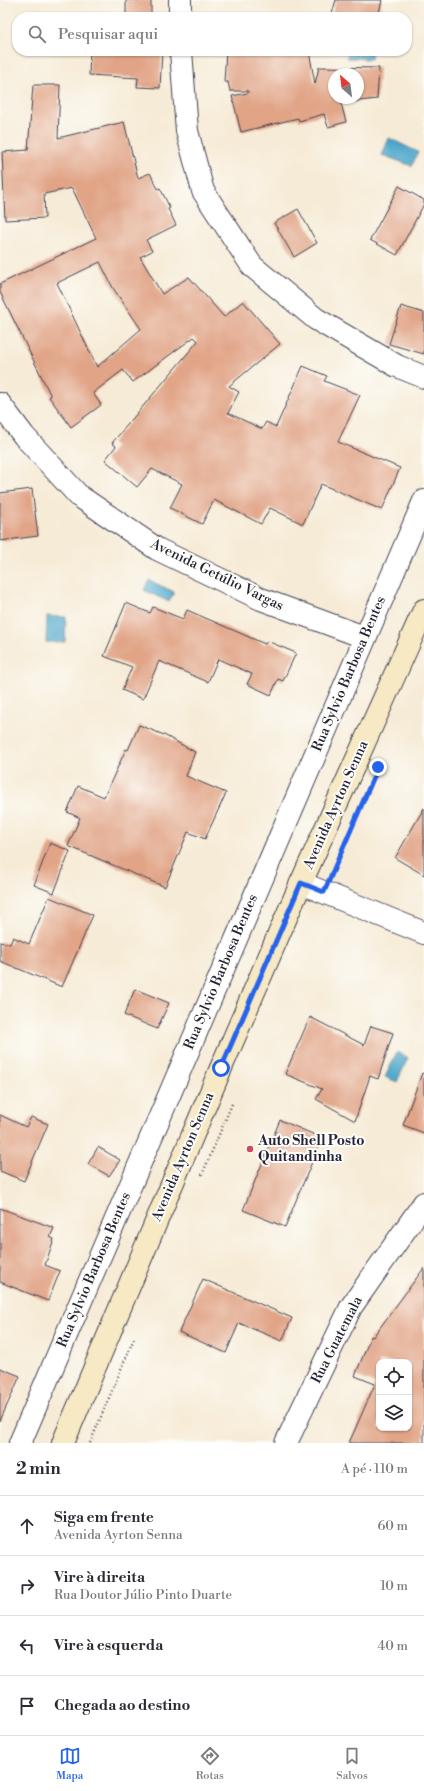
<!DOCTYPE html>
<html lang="pt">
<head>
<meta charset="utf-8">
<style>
  :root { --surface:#fff; --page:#f2f2f3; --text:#2b2b33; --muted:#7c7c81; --line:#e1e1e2; --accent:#2563eb }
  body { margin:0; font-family:"Libre Bodoni",serif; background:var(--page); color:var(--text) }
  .controls { position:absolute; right:12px; bottom:12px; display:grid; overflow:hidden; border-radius:8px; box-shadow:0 1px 3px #0004 }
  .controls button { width:36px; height:36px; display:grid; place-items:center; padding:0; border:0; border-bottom:1px solid var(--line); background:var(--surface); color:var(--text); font:20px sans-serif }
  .compass { position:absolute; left:328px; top:68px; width:36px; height:36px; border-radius:50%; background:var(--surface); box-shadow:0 1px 3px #0004; rotate:332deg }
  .stop { position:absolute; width:12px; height:12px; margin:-9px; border:3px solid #2563eb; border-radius:50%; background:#fff }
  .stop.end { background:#2563eb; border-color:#fff; box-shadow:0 1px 4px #0008 }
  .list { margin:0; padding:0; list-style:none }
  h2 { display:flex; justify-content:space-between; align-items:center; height:52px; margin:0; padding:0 16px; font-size:17px }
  h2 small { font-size:13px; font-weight:400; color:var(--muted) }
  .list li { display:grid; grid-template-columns:26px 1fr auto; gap:12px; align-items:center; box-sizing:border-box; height:60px; padding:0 16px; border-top:1px solid var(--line) }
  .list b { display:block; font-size:15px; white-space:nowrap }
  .list p { margin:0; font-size:13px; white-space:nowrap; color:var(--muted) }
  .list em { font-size:13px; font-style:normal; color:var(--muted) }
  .icon { flex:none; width:22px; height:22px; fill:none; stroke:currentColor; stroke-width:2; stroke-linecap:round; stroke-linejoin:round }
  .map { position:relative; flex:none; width:424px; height:1443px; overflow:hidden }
  .search { position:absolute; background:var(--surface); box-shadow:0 1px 3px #0004; left:12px; right:12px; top:12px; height:44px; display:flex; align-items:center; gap:10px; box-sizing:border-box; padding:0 14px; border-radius:16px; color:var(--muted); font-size:15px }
  .sheet { height:292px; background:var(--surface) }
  nav { display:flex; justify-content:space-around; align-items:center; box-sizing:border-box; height:56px; border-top:1px solid var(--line); background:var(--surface); font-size:11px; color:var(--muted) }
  nav a { display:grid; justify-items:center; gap:2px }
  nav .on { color:var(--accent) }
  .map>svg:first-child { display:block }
  .water { fill:#4ca6ca; stroke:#376482 }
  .building { fill:#e1a487; fill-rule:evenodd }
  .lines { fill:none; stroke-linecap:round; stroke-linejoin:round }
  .street-casing { stroke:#424052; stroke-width:24 }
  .secondary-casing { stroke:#424052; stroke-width:24 }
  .path { stroke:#424052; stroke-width:2.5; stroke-dasharray:1 3; stroke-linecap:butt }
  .street { stroke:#fff; stroke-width:22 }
  .secondary { stroke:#f6e9c3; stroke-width:22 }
  .route { stroke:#2563eb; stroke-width:5 }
  .poi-dot { fill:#d1495b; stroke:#fdfcf7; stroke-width:1.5 }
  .labels { text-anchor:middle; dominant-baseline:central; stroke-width:4; stroke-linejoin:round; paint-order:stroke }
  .street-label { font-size:14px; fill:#22223b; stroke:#fdfcf7 }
  .poi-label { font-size:14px; font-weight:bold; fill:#22223b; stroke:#fdfcf7; text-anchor:start }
</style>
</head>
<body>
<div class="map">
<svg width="424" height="1443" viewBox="0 0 424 1443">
  <rect width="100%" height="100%" fill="#fdfcf7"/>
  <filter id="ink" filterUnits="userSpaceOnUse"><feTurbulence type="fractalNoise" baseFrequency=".025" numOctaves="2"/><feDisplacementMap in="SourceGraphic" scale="8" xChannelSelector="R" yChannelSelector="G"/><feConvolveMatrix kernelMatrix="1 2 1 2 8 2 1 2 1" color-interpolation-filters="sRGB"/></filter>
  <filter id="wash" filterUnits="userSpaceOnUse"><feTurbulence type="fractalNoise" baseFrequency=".012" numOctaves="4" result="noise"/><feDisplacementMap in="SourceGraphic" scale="16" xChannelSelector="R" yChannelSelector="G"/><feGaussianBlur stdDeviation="0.9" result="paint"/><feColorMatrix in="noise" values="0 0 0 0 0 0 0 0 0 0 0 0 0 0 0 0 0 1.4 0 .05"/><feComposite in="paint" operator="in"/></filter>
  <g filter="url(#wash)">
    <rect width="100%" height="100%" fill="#f6ebd6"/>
    <path class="water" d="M348 51H372L371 59 347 58Z
      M389 138 418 152 412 166 382 155Z
      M149 580 174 592 169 602 144 590Z
      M47 616 66 617 65 642H46Z
      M397 1052 408 1058 397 1082 385 1077Z"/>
    <g id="blocks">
      <path class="building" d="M126 0H151V17H126Z
        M336 0H382L378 17H331Z
        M90 51H162L160 88 137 87 138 78 89 75Z
        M226 51H309L315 84 319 67 379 68 377 99 341 103 346 122 328 127 324 114 299 121 298 118 241 132 232 96 248 93V91H230L228 82H224ZM334 74H358V98H334Z
        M33 85H60L58 138 124 122 138 178 150 173 158 189 160 188 170 208 168 209 176 225 146 240 152 251 140 257 162 294 189 277 224 317 243 301 280 344 229 386 239 392 228 413 262 429 266 422 276 427 303 366 327 376 324 381 360 395 338 442 400 468 382 510 321 484 303 524 270 508 261 524 214 500 202 524 170 508 182 484 152 469 137 487 105 460 116 446 112 443 198 341 194 337 133 382 123 370 93 393 101 405 71 427 49 397 51 396 0 292V284L96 238 72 188 44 194 45 218 5 220 2 152 28 150ZM100 262 113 288 141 329 97 367 57 283Z
        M399 186 424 200V204L397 255 370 240Z
        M298 209 317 243 294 257 274 223Z
        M401 306 424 313V354L389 344Z
        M32 489 38 536 0 541V493Z
        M126 603 150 613 153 607 183 619 187 610 265 644 267 641 296 653 283 681 278 679 271 695 247 684 252 674 218 659 208 682 159 661 143 699 122 690 132 667 104 656Z
        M139 725 164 735 195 752 186 776 226 793 205 839 188 832 165 887 68 846 80 818 67 812 78 786 104 797 126 749 128 750Z
        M424 808V875L395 858Z
        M50 843 70 851 54 893 34 885Z
        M49 897 93 915 62 987 0 961V942L10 944 13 937 29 944Z
        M135 989 169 1003 157 1029 124 1015Z
        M310 1017 364 1045 371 1026 393 1033 378 1079 370 1076 355 1121 316 1099 322 1089 285 1074Z
        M422 1073 424 1074V1133L403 1125Z
        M0 1115 26 1127 31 1117 48 1124 24 1181 0 1171Z
        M280 1120 322 1138 285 1227 243 1210Z
        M98 1147 120 1160 109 1176 88 1164Z
        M0 1208 54 1228 50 1237 54 1239 45 1265 60 1271 48 1301 0 1282Z
        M424 1268V1443H349L375 1384 355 1376 371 1336 373 1337ZM379 1362H409V1428H379Z
        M203 1279 292 1318 282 1341 239 1323 226 1353 179 1332Z
        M0 1368 20 1376 0 1421Z"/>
    </g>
  </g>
  <g filter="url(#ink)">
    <use href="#blocks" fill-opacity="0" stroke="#424052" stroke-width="1"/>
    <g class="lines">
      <g class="street-casing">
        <path id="street" d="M180 0V17
          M181 51 187 131 203 191 252 266 316 319 397 366 424 377
          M0 404 24 436 79 496 157 549 261 599 364 637
          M301 883 424 933
          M20 1443 424 501
          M286 1443 351 1307 424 1203"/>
      </g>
      <g class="secondary-casing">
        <path id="secondary" d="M63 1443 221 1068 301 883 424 610"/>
      </g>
      <path class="path" d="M202 1175 232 1104
        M90 1443 135 1336"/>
      <use href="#street" class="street"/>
      <use href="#secondary" class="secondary"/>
    </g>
  </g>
  <g class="lines" filter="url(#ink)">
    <path class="route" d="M221 1068 301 883 324 892 378 767"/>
  </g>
  <circle class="poi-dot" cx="250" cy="1149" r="4"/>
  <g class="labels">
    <g class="street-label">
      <text transform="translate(217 575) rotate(26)">Avenida Getúlio Vargas</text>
      <text transform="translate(349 674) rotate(-67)">Rua Sylvio Barbosa Bentes</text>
      <text transform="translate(336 805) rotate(-66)">Avenida Ayrton Senna</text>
      <text transform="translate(221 972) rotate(-67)">Rua Sylvio Barbosa Bentes</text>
      <text transform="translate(183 1157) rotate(-67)">Avenida Ayrton Senna</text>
      <text transform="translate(94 1270) rotate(-67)">Rua Sylvio Barbosa Bentes</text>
      <text transform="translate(337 1340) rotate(-63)">Rua Guatemala</text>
    </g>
    <g class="poi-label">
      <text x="258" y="1141">Auto Shell Posto<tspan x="258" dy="16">Quitandinha</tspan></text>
    </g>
  </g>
</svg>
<div class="controls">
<button><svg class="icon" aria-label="locate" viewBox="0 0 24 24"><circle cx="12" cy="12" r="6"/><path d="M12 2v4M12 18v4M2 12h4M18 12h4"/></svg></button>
<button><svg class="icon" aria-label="layers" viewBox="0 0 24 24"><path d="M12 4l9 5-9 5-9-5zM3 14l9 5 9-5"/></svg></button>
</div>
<svg class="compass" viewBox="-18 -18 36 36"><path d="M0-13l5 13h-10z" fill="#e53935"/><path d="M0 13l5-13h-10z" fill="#7c7c81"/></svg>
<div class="stop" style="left:221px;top:1068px"></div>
<div class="stop end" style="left:378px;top:767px"></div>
<div class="search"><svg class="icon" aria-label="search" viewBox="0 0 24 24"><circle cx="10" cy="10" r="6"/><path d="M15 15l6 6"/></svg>Pesquisar aqui</div>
</div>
<section class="sheet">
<h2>2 min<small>A pé · 110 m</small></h2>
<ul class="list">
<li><svg class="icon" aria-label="ahead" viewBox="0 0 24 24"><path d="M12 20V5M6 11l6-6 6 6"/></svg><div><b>Siga em frente</b><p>Avenida Ayrton Senna</p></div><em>60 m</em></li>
<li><svg class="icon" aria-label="right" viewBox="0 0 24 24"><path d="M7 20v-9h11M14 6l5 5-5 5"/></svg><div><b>Vire à direita</b><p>Rua Doutor Júlio Pinto Duarte</p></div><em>10 m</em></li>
<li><svg class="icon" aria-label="left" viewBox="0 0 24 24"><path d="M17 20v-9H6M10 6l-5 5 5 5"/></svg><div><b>Vire à esquerda</b></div><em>40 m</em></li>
<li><svg class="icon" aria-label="arrive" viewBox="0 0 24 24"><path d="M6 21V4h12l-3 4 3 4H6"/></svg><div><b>Chegada ao destino</b></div></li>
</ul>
</section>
<nav>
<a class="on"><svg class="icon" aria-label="map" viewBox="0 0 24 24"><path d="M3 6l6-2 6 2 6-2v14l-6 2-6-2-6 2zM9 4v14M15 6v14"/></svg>Mapa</a>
<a><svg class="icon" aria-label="directions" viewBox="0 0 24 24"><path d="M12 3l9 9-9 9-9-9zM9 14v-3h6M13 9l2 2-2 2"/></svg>Rotas</a>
<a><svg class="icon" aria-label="saved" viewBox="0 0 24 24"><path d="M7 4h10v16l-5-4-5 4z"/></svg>Salvos</a>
</nav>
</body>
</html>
